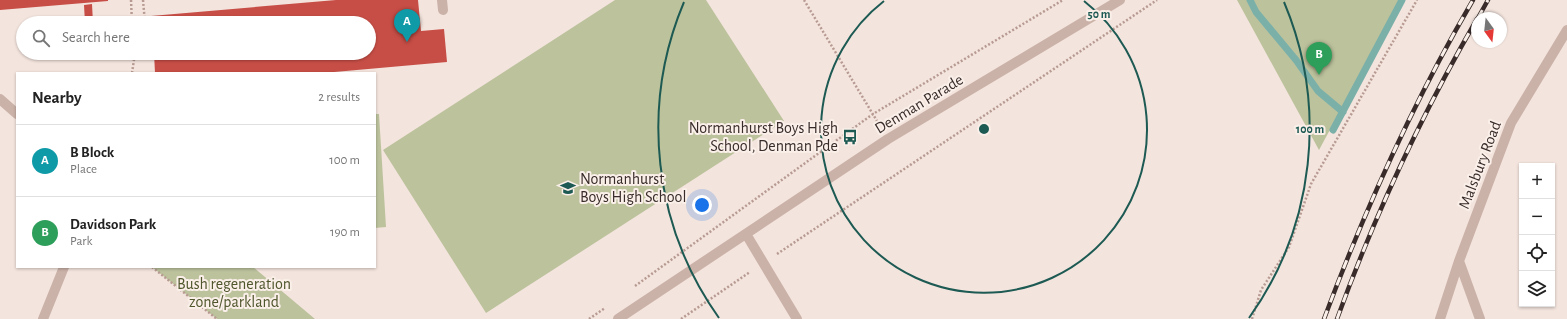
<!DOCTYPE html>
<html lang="en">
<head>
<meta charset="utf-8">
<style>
  :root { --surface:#fff; --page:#f2f2f2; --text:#222; --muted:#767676; --line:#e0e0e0; --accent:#1d5a53 }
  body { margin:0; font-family:"Alegreya Sans",sans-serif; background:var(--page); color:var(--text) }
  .controls { position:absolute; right:12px; bottom:12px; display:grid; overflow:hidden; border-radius:0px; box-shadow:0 1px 3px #0004 }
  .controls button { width:36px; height:36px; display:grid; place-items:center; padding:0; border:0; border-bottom:1px solid var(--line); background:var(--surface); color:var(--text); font:20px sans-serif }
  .compass { position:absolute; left:1471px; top:12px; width:36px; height:36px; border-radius:50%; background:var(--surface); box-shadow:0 1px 3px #0004; rotate:165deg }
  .you { position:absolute; left:702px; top:205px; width:14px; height:14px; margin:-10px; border:3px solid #fff; border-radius:50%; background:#1a73e8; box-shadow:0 0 0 6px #1a73e833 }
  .badge { display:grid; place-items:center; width:26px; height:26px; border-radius:50%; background:var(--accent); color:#fff; font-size:13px; font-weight:700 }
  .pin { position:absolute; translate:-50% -33px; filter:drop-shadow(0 1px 2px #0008) }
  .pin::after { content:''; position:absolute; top:21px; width:14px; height:12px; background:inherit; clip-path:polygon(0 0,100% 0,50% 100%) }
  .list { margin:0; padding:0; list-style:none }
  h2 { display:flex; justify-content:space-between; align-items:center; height:52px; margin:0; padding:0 16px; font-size:17px }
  h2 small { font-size:13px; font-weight:400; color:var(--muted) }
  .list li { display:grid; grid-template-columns:26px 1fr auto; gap:12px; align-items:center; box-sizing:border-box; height:72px; padding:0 16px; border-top:1px solid var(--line) }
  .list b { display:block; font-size:15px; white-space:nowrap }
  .list p { margin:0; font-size:13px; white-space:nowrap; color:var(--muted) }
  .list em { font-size:13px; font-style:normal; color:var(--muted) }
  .icon { flex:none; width:22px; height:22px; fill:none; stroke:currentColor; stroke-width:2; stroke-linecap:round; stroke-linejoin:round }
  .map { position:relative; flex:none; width:1567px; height:319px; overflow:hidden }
  .search { position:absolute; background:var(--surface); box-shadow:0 1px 3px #0004; left:16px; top:16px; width:360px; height:44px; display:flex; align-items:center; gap:10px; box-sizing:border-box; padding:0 14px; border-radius:22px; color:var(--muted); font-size:15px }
  .panel { position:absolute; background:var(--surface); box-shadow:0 1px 3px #0004; left:16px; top:72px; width:360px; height:196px; border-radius:0px }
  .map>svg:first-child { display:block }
  .green { fill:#bcc29c }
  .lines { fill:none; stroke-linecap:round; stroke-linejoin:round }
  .stream { stroke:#7bb0a9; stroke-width:7 }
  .building { fill:#c74e46 }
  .path { stroke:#b79b92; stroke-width:2.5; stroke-dasharray:2 2; stroke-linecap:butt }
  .minor { stroke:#cbb2a8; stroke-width:10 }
  .rail-casing { stroke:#382b29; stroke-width:4.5 }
  .rail { stroke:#faefe9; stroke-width:3; stroke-dasharray:9; stroke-linecap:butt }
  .ring { fill:none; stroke:#1d5a53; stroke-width:2 }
  .labels { text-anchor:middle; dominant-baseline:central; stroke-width:4; stroke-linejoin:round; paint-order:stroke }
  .street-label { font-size:16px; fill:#382b29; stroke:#faefe9 }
  .poi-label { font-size:16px; fill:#382b29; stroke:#faefe9; text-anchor:end }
  .park-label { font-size:16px; fill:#4f562c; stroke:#faefe9 }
  .centre { fill:#1d5a53; stroke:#faefe9; stroke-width:2 }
  .ring-label { font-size:12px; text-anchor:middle; font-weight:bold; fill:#1d5a53; stroke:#faefe9; stroke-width:4; stroke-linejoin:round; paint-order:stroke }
</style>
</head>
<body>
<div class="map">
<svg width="1567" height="319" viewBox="0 0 1567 319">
  <rect width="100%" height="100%" fill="#f3e4dd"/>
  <path class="green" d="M615 0H706L784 121 486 313 383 150Z
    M1237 0H1400L1319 150Z
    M375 114H379L386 227 375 228Z
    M152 267H253L315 319H217Z"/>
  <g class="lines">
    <path class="stream" d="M1250 0 1256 12 1296 60 1318 91 1343 112
      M1333 130 1402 0"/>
  </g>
  <path class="building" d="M0 0H108V1L0 10Z
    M336 0H418L421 31 444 29 447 62 323 73H155L154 53H369V23H151V16Z
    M92 4 93 23H85L84 5Z"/>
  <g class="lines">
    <path class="path" d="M131 0 132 23
      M143 0 145 23
      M804 0 880 126
      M132 73 135 53
      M777 254 1157 0
      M152 267 217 319
      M635 286 873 114 1063 0
      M589 319 605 308
      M681 319 750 272
      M1252 319 1261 290 1289 247 1311 184 1417 0"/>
    <path class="minor" d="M442 0 443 10
      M0 99 17 114
      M746 234 797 319
      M1459 261 1480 319
      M43 319 64 267
      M618 319 888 139 1120 0
      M1440 319 1459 261 1511 123 1567 30"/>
    <g class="rail-casing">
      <path id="rail" d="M1478 18 1488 0
        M1324 319C1365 209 1414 101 1473 0
        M1337 319C1374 217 1422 114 1477 19"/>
    </g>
    <use href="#rail" class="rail"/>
  </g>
  <g class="ring">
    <path d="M1084 1A163 163 0 1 1 884 1"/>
    <path d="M719 318A326 326 0 0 1 684 2M1284 2A326 326 0 0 1 1249 318"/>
  </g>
  <defs>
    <g id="bus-bare" transform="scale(1.2)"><path d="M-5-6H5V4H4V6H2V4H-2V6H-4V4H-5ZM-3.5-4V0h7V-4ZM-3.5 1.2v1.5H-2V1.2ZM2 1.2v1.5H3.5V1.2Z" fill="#1d5a53" stroke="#faefe9" stroke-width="2.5" paint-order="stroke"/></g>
    <g id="school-bare" transform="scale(1.2)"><path d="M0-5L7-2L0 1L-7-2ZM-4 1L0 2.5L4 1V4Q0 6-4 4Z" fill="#1d5a53" stroke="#faefe9" stroke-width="2.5" paint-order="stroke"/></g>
  </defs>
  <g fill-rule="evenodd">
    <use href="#bus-bare" x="850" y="137"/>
    <use href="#school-bare" x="568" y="188"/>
  </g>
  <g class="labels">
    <g class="street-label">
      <text transform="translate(919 104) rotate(-31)">Denman Parade</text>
      <text transform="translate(1480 165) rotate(-69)">Malsbury Road</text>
    </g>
    <g class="poi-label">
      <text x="838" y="128">Normanhurst Boys High<tspan x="838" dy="18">School, Denman Pde</tspan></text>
      <text x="580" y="179" text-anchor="start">Normanhurst<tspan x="580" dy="18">Boys High School</tspan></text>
    </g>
    <g class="park-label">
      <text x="234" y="284">Bush regeneration<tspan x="234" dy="18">zone/parkland</tspan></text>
    </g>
  </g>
  <circle cx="984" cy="129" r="6" class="centre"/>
  <g class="ring-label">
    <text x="1099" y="18">50 m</text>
    <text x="1310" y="133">100 m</text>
  </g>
</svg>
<div class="controls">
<button>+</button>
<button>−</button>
<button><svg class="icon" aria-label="locate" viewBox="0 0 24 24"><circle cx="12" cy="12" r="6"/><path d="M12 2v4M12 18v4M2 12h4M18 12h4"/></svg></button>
<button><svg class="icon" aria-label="layers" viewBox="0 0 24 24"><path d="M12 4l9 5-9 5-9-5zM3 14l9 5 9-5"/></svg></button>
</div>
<svg class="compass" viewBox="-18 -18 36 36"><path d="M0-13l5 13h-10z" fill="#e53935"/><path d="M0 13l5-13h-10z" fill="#767676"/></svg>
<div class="you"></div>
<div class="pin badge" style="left:407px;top:42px;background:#0f9aa8">A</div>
<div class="pin badge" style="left:1319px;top:75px;background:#2e9e5b">B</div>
<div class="search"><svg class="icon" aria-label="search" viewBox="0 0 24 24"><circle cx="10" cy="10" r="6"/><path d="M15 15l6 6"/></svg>Search here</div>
<section class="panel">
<h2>Nearby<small>2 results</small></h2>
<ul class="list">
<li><span class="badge" style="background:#0f9aa8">A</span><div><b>B Block</b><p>Place</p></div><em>100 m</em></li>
<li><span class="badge" style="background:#2e9e5b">B</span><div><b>Davidson Park</b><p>Park</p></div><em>190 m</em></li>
</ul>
</section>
</div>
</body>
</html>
